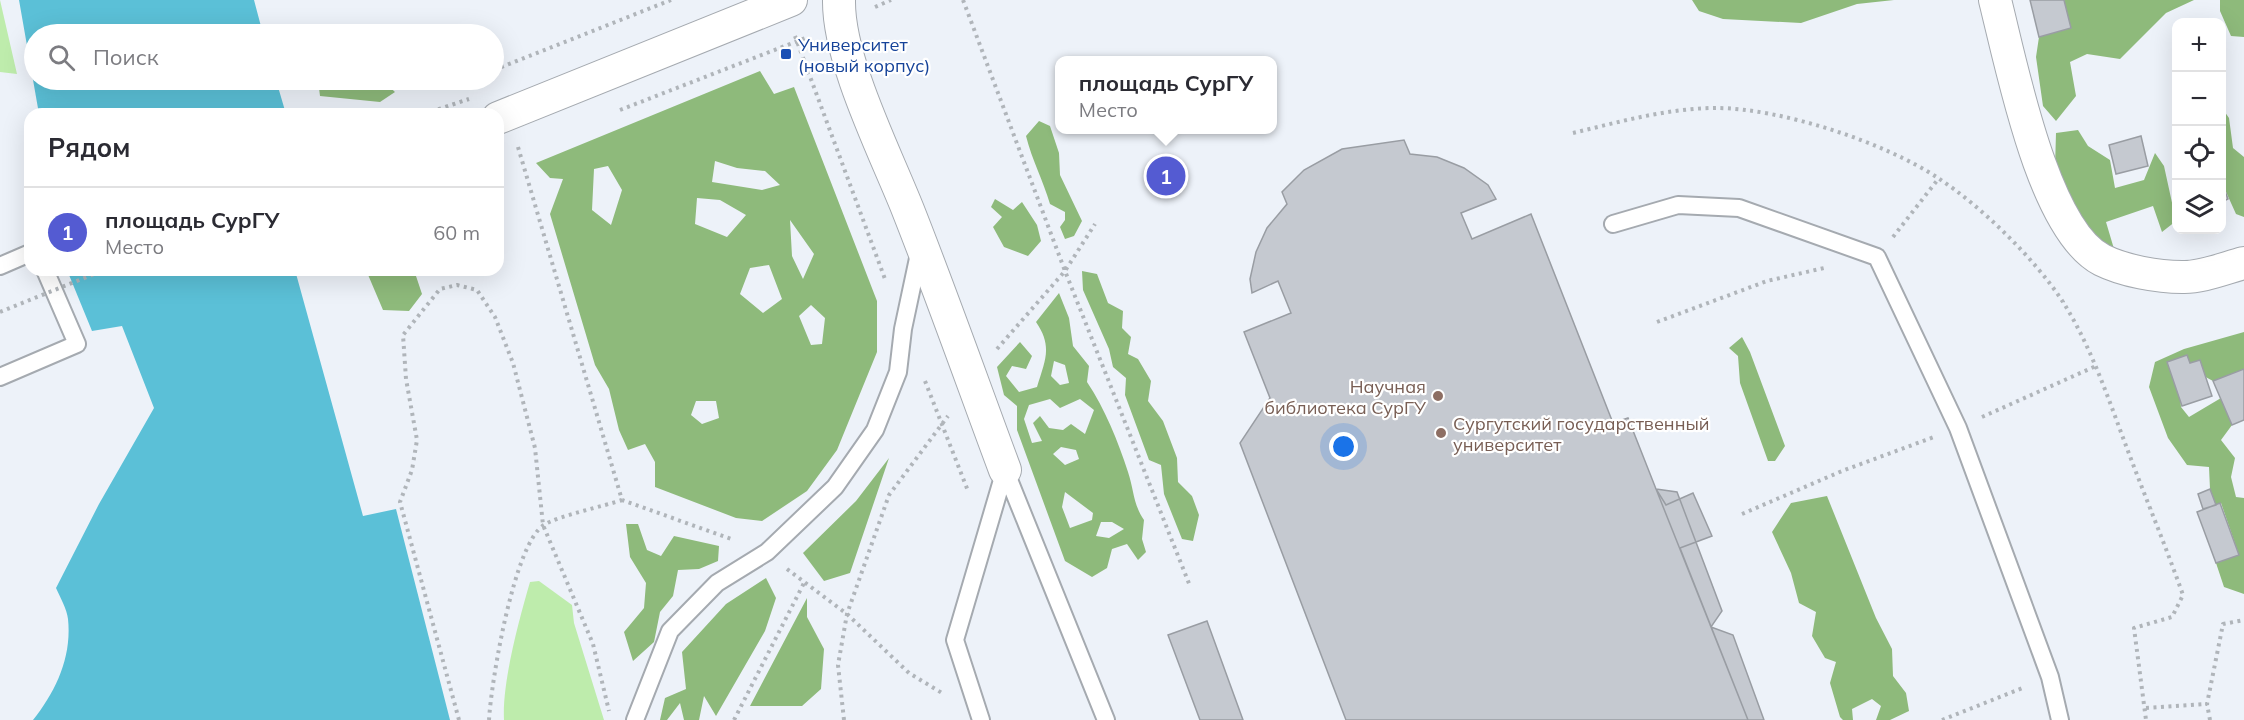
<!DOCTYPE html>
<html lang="ru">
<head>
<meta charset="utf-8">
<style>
  :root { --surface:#fff; --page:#f7f7f7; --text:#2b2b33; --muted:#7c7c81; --line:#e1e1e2; --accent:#545bd2 }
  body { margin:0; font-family:Mulish,sans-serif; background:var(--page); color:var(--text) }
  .controls { position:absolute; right:18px; top:18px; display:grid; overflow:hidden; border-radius:12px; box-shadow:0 6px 24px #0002 }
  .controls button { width:54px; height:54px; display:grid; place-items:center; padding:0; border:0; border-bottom:2px solid var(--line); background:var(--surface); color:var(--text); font:30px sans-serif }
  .you { position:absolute; left:1344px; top:447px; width:21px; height:21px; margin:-15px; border:4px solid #fff; border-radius:50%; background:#1a73e8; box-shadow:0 0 0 9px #1a73e833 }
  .badge { display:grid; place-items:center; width:39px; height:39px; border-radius:50%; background:var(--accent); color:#fff; font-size:20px; font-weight:700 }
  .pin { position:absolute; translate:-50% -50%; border:3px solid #fff; box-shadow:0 2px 6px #0006 }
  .popup { position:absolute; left:1055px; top:56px; width:222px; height:78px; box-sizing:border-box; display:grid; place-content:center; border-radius:12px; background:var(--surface); filter:drop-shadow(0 2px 4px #0005); font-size:20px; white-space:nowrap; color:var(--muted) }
  .popup b { font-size:22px; color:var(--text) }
  .popup::after { content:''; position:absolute; left:50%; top:100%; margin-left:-12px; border:12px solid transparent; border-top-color:var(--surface) }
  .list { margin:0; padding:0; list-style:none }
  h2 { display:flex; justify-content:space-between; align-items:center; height:78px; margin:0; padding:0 24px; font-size:26px }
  h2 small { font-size:20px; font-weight:400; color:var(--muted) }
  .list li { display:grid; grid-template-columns:39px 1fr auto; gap:18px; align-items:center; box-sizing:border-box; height:90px; padding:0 24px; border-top:2px solid var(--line) }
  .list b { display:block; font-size:22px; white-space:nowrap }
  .list p { margin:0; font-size:20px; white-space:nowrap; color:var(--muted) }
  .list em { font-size:20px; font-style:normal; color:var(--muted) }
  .icon { flex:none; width:33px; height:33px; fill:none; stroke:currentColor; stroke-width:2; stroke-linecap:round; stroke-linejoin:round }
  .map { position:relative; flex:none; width:2244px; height:720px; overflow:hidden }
  .search { position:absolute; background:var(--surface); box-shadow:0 6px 24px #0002; left:24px; top:24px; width:480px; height:66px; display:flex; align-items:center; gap:15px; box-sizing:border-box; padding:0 21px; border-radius:33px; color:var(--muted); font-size:22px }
  .panel { position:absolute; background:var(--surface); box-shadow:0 6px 24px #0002; left:24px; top:108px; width:480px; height:168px; border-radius:18px }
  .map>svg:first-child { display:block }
  .green { fill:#beecac }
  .forest { fill:#8eba7b; fill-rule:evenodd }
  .water { fill:#5bc0d7 }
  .building { fill:#c5c9d0; stroke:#999da3; stroke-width:1.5 }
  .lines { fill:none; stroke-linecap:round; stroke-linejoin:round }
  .lane-casing { stroke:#a5aab0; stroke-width:20 }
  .street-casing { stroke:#a5aab0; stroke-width:34 }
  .path { stroke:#b0b5ba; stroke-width:4; stroke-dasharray:3 4.5; stroke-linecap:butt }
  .lane { stroke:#fff; stroke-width:16 }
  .street { stroke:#fff; stroke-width:32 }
  .path-bridge { stroke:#b0b5ba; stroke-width:4; stroke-dasharray:3 4.5; stroke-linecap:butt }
  .transit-dot { fill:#1a4fb4; stroke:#fff; stroke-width:2 }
  .education-dot { fill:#8d6e63; stroke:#fff; stroke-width:2 }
  .labels { text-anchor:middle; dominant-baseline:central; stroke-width:4.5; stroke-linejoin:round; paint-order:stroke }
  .transit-label { font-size:18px; fill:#164399; stroke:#fff; text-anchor:start }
  .education-label { font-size:18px; fill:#785e54; stroke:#fff; text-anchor:end }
</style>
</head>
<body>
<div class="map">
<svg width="2244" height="720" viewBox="0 0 2244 720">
  <rect width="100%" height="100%" fill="#edf2f9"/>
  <path class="green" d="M0 0 17 74 0 72Z
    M539 581 572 605 574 623 604 720H504C502 682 519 620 530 582Z"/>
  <path class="forest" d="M1692 0H1894L1857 4 1801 23 1723 19 1699 11Z
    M2064 0H2194L2166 13 2120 59 2087 54 2070 62 2076 96 2056 121 2043 106 2036 57 2039 37 2070 28Z
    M2220 0H2244V37L2231 36 2220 11Z
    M760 71 774 94 794 87 877 301V352L837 450 807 491 762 521 736 518 655 487V462L645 444 628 450 619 430 609 389 595 365 550 214 563 179 550 178 536 163ZM715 161 737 168 765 171 780 185 762 190 712 182ZM608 166 622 190 611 225 592 210 594 169ZM697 198 720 200 746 215 727 237 695 224ZM790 220 814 254 803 279 792 256ZM769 265 782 299 763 313 740 294 750 268ZM811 305 825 318 822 344 811 345 799 316ZM716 401 719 418 702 424 691 415 696 401Z
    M318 80H382L395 92 380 102 320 96Z
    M2222 108 2229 118 2233 148 2244 157V217L2236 214 2222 183Z
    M1039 121 1050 126 1059 153 1060 175 1082 221 1074 236 1065 239 1060 227 1065 220V212L1050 204C1043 180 1032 160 1026 136Z
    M2078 130 2088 146 2110 160 2115 188 2144 180 2155 153 2164 166 2176 221 2162 232 2153 206 2106 222 2117 259 2093 246 2055 168 2056 133Z
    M995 199 1013 210 1022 202 1037 225 1041 241 1028 256 1004 247 993 227 1002 217 991 207Z
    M366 270H414L422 294 409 311 383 310Z
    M1082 271 1097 274 1108 303 1123 311 1122 328 1131 337 1128 354 1138 359 1151 381 1148 401 1163 421 1177 458 1178 482 1192 496 1199 515 1193 541 1182 539 1164 494 1161 465 1149 460 1125 395 1126 378 1113 367 1109 349 1083 290Z
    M1059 293 1069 318 1073 346 1089 366 1087 382C1105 409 1118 441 1128 472 1134 490 1133 504 1144 520L1142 539 1146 552 1138 560 1127 544 1112 549 1107 568 1092 577 1065 561 1017 430V406L1004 395 997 367 1020 342 1032 356 1026 369 1012 366 1006 376 1019 392 1037 387C1045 360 1053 347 1036 322ZM1054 361 1065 365 1069 383 1060 385 1051 376ZM1050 399 1060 408 1080 399 1094 410 1085 434 1071 424 1063 430 1049 428 1040 416 1033 423 1042 441 1032 443 1024 419 1029 405ZM1061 447 1076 450 1079 459 1065 465 1053 454ZM1065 492 1093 513 1092 520 1070 528 1062 507ZM1101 522H1112L1124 529 1109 538 1096 536Z
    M2244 332V369L2213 381 2189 368 2179 378 2181 407 2189 417 2221 398 2232 425 2221 440 2235 458 2231 477 2236 497 2244 498V594L2224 587 2216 563 2239 555 2221 503 2216 505 2210 489 2209 467 2187 465 2168 438 2149 387 2155 362 2184 349Z
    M1742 337 1750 352 1785 446 1775 461H1768L1740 383 1738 356 1729 348Z
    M889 458 850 573 824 581 803 553 856 501Z
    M1827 496 1876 618 1892 649 1893 676 1906 693 1909 711 1890 720H1876L1881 706 1872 699 1852 709 1853 720H1843L1840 717 1830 683 1836 662 1825 658 1812 636 1816 612 1799 603 1791 573 1772 532 1791 503Z
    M626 524H638L647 550 661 556 674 536 719 546 718 561 699 569 678 570 673 596 660 612 654 642 633 661 624 632 644 608 646 583 630 557Z
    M766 578 776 598 765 631 716 716 704 696 699 720H684L680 703 667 720H660L665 698 686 689 682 652 726 604Z
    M807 598V617L824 649 821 689 802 706H750Z"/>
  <path class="water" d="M19 0H254L263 34H34V80H276L286 114H39Z
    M67 270H295L363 516 396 509 450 720H33C56 691 72 657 68 619 67 609 60 597 56 588L99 504 154 408 122 326 92 331Z"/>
  <path class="building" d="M2030 0H2064L2071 28 2039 37Z
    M2141 136 2148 166 2116 174 2109 145Z
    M1404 140 1410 154 1437 157 1464 168 1488 185 1496 199 1461 213 1472 239 1531 214 1613 423 1628 418 1656 489 1666 505 1693 493 1712 536 1680 548 1748 720H1346L1240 443 1270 398 1244 332 1291 313 1278 281 1252 293 1250 279 1256 252 1267 228 1287 204 1282 192 1304 170 1342 149Z
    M2222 183 2228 199 2222 202Z
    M2187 355 2190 363 2200 360 2212 396 2182 406 2167 362Z
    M2244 369V420L2232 425 2213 381Z
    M1656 489 1677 492 1722 611 1711 627Z
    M2210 489 2216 505 2203 509 2198 494Z
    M2220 503 2239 555 2216 563 2197 512Z
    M1207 621 1243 720H1200L1168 635Z
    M1711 627 1733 635 1764 720H1748Z"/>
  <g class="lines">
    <g class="lane-casing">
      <path id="lane" d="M1613 224 1678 205 1739 208 1877 257 1958 428 2050 677 2060 720
        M0 266 30 253
        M0 377 77 344 45 270
        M1005 470 1106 720
        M635 720 670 631 717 583 767 552 835 487 875 430 898 372 903 329 920 249
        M981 720 955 640 1005 470"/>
    </g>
    <g class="street-casing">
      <path id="street" d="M839 0C838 60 885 152 908 210 942 296 973 384 1005 470
        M1995 0C2011 63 2043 230 2102 260 2124 271 2158 277 2182 277 2201 278 2225 268 2244 263
        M498 118 791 0"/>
    </g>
    <path class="path" d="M963 0 1065 271 1190 586
      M875 7 891 0
      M795 36 885 279
      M494 70 671 0
      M620 110 808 37
      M424 114 469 99
      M1573 133C1619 122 1668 108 1716 108 1780 108 1884 142 1938 178 1981 206 2035 259 2063 302 2092 348 2109 401 2128 451 2146 499 2166 547 2183 595L2172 617 2134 628 2146 720
      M518 147 622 500 734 540
      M1893 237 1939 178
      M1657 322 1767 281 1824 268
      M997 349 1065 271 1095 224
      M925 381 968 491
      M1982 417 2096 366
      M1742 514 1842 471 1934 437
      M787 569 847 614 909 673 942 693
      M2146 708 2207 704
      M459 720 400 502 412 470 417 440 406 379 403 335 440 289 457 285 477 290 495 317 513 363 535 448 543 525 593 644 609 711
      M489 720C491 683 514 543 544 525 557 516 605 506 622 500
      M734 720 804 583
      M844 720 838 665 847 614 889 495 948 416
      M1942 720 2025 687
      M2210 720 2207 704 2223 624 2244 620"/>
    <use href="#lane" class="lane"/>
    <use href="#street" class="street"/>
    <path class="path-bridge" d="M0 312 104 270"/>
  </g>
  <rect class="transit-dot" x="780" y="48" width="12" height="12" rx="3"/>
  <g class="education-dot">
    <circle cx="1438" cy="396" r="6"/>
    <circle cx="1441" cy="433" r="6"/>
  </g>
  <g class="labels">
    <g class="transit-label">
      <text x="798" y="44">Университет<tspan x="798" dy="21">(новый корпус)</tspan></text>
    </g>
    <g class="education-label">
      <text x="1426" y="386">Научная<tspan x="1426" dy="21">библиотека СурГУ</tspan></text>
      <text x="1453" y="423" text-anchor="start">Сургутский государственный<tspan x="1453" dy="21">университет</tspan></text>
    </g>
  </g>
</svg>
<div class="controls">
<button>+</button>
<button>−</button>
<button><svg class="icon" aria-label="locate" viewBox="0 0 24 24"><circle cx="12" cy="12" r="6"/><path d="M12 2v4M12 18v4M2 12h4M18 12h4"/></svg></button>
<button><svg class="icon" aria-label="layers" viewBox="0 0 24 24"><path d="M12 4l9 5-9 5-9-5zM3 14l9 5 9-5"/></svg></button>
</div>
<div class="you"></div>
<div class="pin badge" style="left:1166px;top:176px">1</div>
<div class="popup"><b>площадь СурГУ</b>Место</div>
<div class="search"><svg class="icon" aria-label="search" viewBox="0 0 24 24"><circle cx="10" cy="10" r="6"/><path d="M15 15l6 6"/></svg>Поиск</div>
<section class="panel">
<h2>Рядом<small></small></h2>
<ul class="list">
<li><span class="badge">1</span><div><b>площадь СурГУ</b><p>Место</p></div><em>60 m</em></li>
</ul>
</section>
</div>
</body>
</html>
